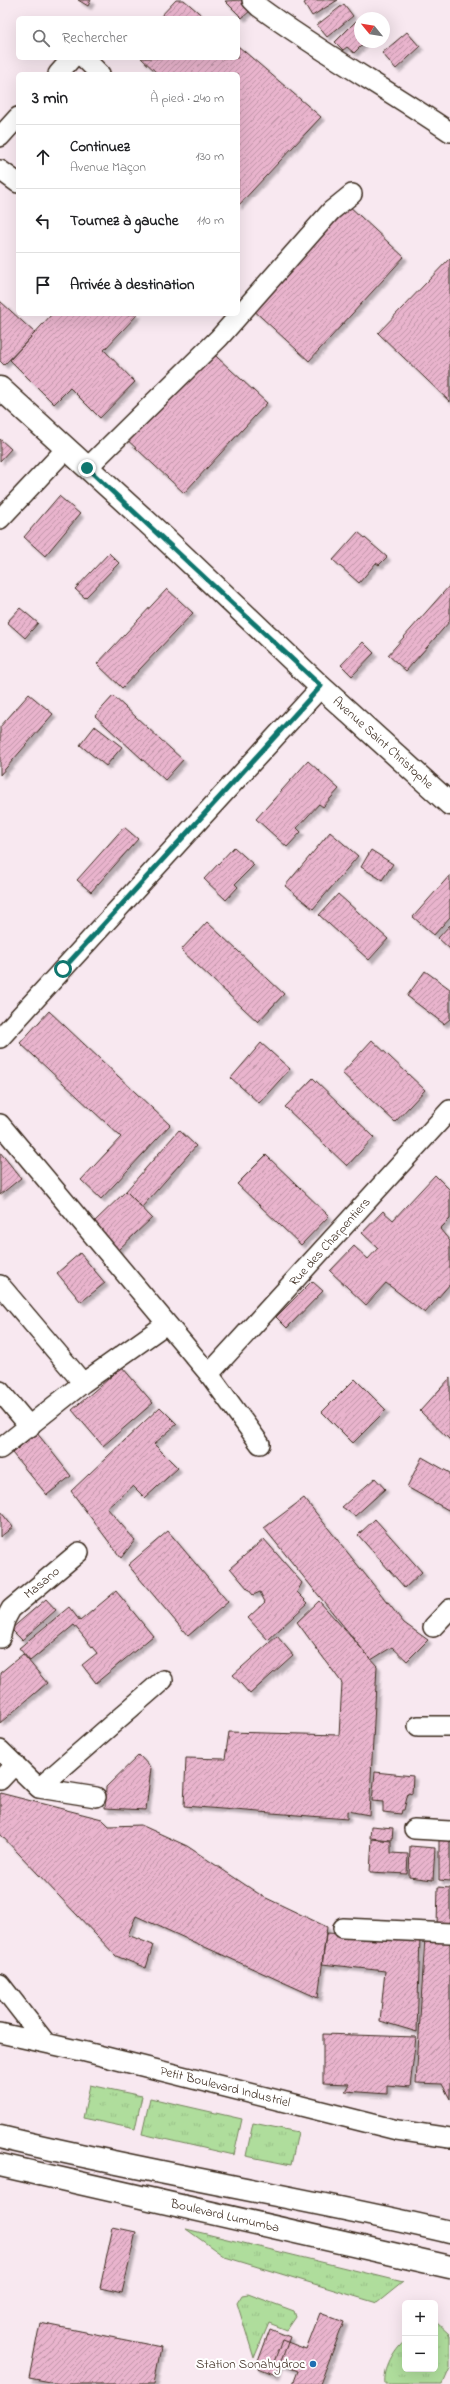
<!DOCTYPE html>
<html lang="fr">
<head>
<meta charset="utf-8">
<style>
  :root { --surface:#fff; --page:#f2f2f2; --text:#202124; --muted:#757577; --line:#e0e0e0 }
  body { margin:0; font-family:"Indie Flower",sans-serif; background:var(--page); color:var(--text) }
  .controls { position:absolute; right:12px; bottom:12px; display:grid; overflow:hidden; border-radius:6px; box-shadow:0 4px 16px #0002 }
  .controls button { width:36px; height:36px; display:grid; place-items:center; padding:0; border:0; border-bottom:1px solid var(--line); background:var(--surface); color:var(--text); font:20px sans-serif }
  .compass { position:absolute; left:354px; top:12px; width:36px; height:36px; border-radius:50%; background:var(--surface); box-shadow:0 4px 16px #0002; rotate:300deg }
  .stop { position:absolute; width:12px; height:12px; margin:-9px; border:3px solid #0f766e; border-radius:50%; background:#fff }
  .stop.end { background:#0f766e; border-color:#fff; box-shadow:0 1px 4px #0008 }
  .list { margin:0; padding:0; list-style:none }
  h2 { display:flex; justify-content:space-between; align-items:center; height:52px; margin:0; padding:0 16px; font-size:17px }
  h2 small { font-size:13px; font-weight:400; color:var(--muted) }
  .list li { display:grid; grid-template-columns:26px 1fr auto; gap:12px; align-items:center; box-sizing:border-box; height:64px; padding:0 16px; border-top:1px solid var(--line) }
  .list b { display:block; font-size:15px; white-space:nowrap }
  .list p { margin:0; font-size:13px; white-space:nowrap; color:var(--muted) }
  .list em { font-size:13px; font-style:normal; color:var(--muted) }
  .icon { flex:none; width:22px; height:22px; fill:none; stroke:currentColor; stroke-width:2; stroke-linecap:round; stroke-linejoin:round }
  .map { position:relative; flex:none; width:450px; height:2384px; overflow:hidden }
  .search { position:absolute; background:var(--surface); box-shadow:0 4px 16px #0002; left:16px; top:16px; width:224px; height:44px; display:flex; align-items:center; gap:10px; box-sizing:border-box; padding:0 14px; border-radius:6px; color:var(--muted); font-size:15px }
  .panel { position:absolute; background:var(--surface); box-shadow:0 4px 16px #0002; left:16px; top:72px; width:224px; height:244px; border-radius:6px }
  .map>svg:first-child { display:block }
  .grass { fill:url(#grass-tufts); stroke:#75845d }
  .building { fill:url(#building-hatch); stroke:#3b2a1e; filter:url(#shadow) }
  .lines { fill:none; stroke-linecap:round; stroke-linejoin:round }
  .street-casing { stroke:#3b2a1e; stroke-width:22 }
  .secondary-casing { stroke:#3b2a1e; stroke-width:25 }
  .street { stroke:#fff; stroke-width:19 }
  .secondary { stroke:#fff; stroke-width:22 }
  .route { stroke:#0f766e; stroke-width:5 }
  .poi-dot { fill:#1f6fb2; stroke:#fff; stroke-width:1.5 }
  .labels { text-anchor:middle; dominant-baseline:central; stroke-width:4; stroke-linejoin:round; paint-order:stroke }
  .street-label { font-size:13px; fill:#3b2a1e; stroke:#fff }
  .poi-label { font-size:13px; fill:#3b2a1e; stroke:#fff; text-anchor:end }
</style>
</head>
<body>
<div class="map">
<svg width="450" height="2384" viewBox="0 0 450 2384">
  <defs>
    <pattern id="grass-tufts" width="24" height="20" patternUnits="userSpaceOnUse"><rect width="24" height="20" fill="#afdd9c"/><path d="M3 7l-1-3M5 7V3M7 7l1-3M15 17l-1-3M17 17v-4M19 17l1-3" fill="none" stroke="#97be86"/></pattern>
    <pattern id="building-hatch" width="6" height="6" patternUnits="userSpaceOnUse"><rect width="6" height="6" fill="#e9b4cd"/><path d="M-1 1l2-2M0 6l6-6M5 7l2-2" fill="none" stroke="#be93a6"/></pattern>
    <filter id="shadow"><feDropShadow dx="3.5" dy="3.5" stdDeviation="1" flood-color="#0004"/></filter>
  </defs>
  <rect width="100%" height="100%" fill="#f8e8f0"/>
  <filter id="ink" filterUnits="userSpaceOnUse"><feTurbulence type="fractalNoise" baseFrequency=".025" numOctaves="2"/><feDisplacementMap in="SourceGraphic" scale="8" xChannelSelector="R" yChannelSelector="G"/><feConvolveMatrix kernelMatrix="1 2 1 2 8 2 1 2 1" color-interpolation-filters="sRGB"/></filter>
  <g filter="url(#ink)">
    <path class="grass" d="M90 2085 142 2096 135 2129 83 2118Z
      M150 2098 242 2119 234 2155 142 2134Z
      M253 2123 298 2132 291 2165 246 2156Z
      M186 2229 403 2282 377 2303 225 2257Z
      M248 2294 294 2311 296 2317 287 2330 269 2323 254 2358 237 2303 242 2295Z
      M435 2321 450 2335V2368L443 2384H385C383 2370 394 2350 405 2341V2369H435Z"/>
    <path class="building" d="M78 0H91L88 6Z
      M176 0H184L205 18H159Z
      M242 0 251 10 242 18 225 1Z
      M309 0H338L312 16 304 3Z
      M344 4 353 16 327 37 317 25Z
      M356 21 360 25 356 30 360 34V42H365L354 53 347 47 343 50 335 42Z
      M407 32 420 47 396 69 382 53Z
      M238 46 321 117 238 206V74H158L141 58H238Z
      M346 203 404 257 309 361 250 307Z
      M450 258V402L378 333Z
      M0 301 35 333 4 365 0 361Z
      M52 314H138L104 350 135 382 100 418 70 388 54 404 10 360Z
      M206 347 267 403 184 493 123 436Z
      M0 439 11 449 0 461Z
      M59 496 80 514 45 556 24 537Z
      M358 532 387 557 379 565 376 563 359 583 333 560Z
      M109 553 119 563 85 598 75 589Z
      M450 585V621L406 671 388 655Z
      M167 589 193 613 122 688 97 664Z
      M20 608 38 623 25 638 7 622Z
      M363 642 374 653 352 676 341 665Z
      M29 694 53 714 0 775V727Z
      M113 696 183 760 165 780 95 716Z
      M95 726 122 747 106 766 80 745Z
      M308 761 339 789 323 807 319 804 297 828 301 832 287 847 256 819Z
      M124 827 138 839 91 892 77 880Z
      M330 832 358 856 313 909 285 886Z
      M234 847 254 865 235 884 238 887 226 900 204 879Z
      M371 850 393 864 382 880 361 867Z
      M450 875V917L434 935 413 917Z
      M338 894 388 939 369 960 319 915Z
      M207 922 284 994 258 1022 181 950Z
      M450 925V949L438 938Z
      M425 971 450 989V1019L444 1024 407 996Z
      M49 1011 170 1125 101 1199 81 1180 121 1137 20 1043Z
      M372 1040 425 1090 395 1122 342 1073Z
      M261 1043 290 1069 259 1103 231 1078Z
      M313 1078 374 1137 347 1166 285 1107Z
      M179 1130 196 1146 142 1207 126 1191Z
      M0 1152 21 1178 0 1195Z
      M266 1155 329 1216 301 1245 237 1184Z
      M435 1175 450 1190V1219L440 1229 450 1241V1284L425 1313 386 1283 366 1305 330 1271 354 1246 368 1259 378 1248 362 1233 383 1211 393 1220Z
      M126 1191 152 1218 118 1250 93 1223Z
      M80 1253 105 1283 81 1302 57 1273Z
      M312 1281 323 1291 287 1328 276 1317Z
      M122 1367 153 1403 103 1446 72 1410Z
      M450 1378V1440L420 1411Z
      M355 1379 386 1410 353 1443 322 1412Z
      M160 1407 177 1424 154 1444 178 1468 145 1498 133 1486 107 1508 135 1540 121 1558 71 1491Z
      M37 1433 71 1476 47 1495 12 1453Z
      M422 1457 450 1473V1511L407 1487Z
      M375 1478 385 1489 355 1516 342 1507Z
      M304 1498 404 1623 428 1640 407 1661 392 1647 371 1660 264 1528Z
      M0 1511 13 1527 0 1537Z
      M375 1519 422 1572 405 1588 358 1535Z
      M168 1531 228 1602 188 1636 128 1565Z
      M264 1539 302 1583 297 1592 308 1603 268 1640 248 1618 265 1602 260 1592 253 1595 230 1568Z
      M116 1591 153 1636 96 1683 82 1665 97 1653 74 1625 30 1661 19 1648 69 1607 80 1621Z
      M46 1599 56 1610 22 1640 11 1629Z
      M319 1601 377 1666 369 1815 347 1811V1819L184 1806 186 1758 225 1759 229 1732 339 1735 342 1683 297 1622Z
      M277 1636 293 1655 250 1694 233 1675Z
      M23 1654 47 1683 0 1723V1673Z
      M139 1755 151 1768 146 1810 105 1808 106 1787Z
      M375 1772 413 1776 412 1794 408 1793 404 1810H402L401 1814 383 1812V1802L372 1801Z
      M0 1793 102 1819 109 1826 141 1825 187 1846 262 1896 327 1927 318 1998 136 1916 128 1935 153 1945 146 1968 116 1956 0 1834Z
      M371 1826 393 1828 392 1840 370 1838Z
      M450 1835V1881L439 1880V1836Z
      M372 1839 391 1841V1853L408 1854 407 1874 370 1872Z
      M410 1846 435 1848 433 1880 409 1877Z
      M438 1887 450 1888V1926L437 1925Z
      M326 1933 420 1937 417 2032 380 2021 385 1971 322 1964Z
      M425 1937 450 1938V2099L442 2084 416 2083Z
      M323 2034 416 2037 410 2087 387 2085V2094L345 2091 349 2084 323 2083Z
      M113 2227 136 2232 122 2293 100 2288Z
      M320 2313 344 2322 320 2384H293L298 2371 274 2362 282 2340 306 2349Z
      M40 2323 161 2347 154 2384H61L29 2378Z
      M270 2329 290 2337 276 2375 256 2367Z"/>
    <g class="lines">
      <g class="street-casing">
        <path id="street" d="M252 0 259 7C320 52 387 89 450 132
          M84 58 100 74
          M58 74 72 58
          M0 137 18 117
          M0 170 18 183
          M87 468 219 338 331 211 352 194
          M0 519 66 449
          M0 1038 321 687
          M0 1124 209 1374 260 1444
          M0 1285 83 1383
          M209 1374 450 1110
          M0 1391 30 1427
          M0 1449 83 1383 166 1324
          M433 1627 450 1609
          M0 1638 5 1620 11 1609 79 1552
          M418 1726H450
          M0 1750 39 1788 96 1797
          M0 1780 15 1764
          M39 1788 163 1680
          M414 1829 450 1831
          M343 1928 450 1933
          M0 1984 46 2043
          M0 2033 86 2052 397 2130 450 2138"/>
      </g>
      <g class="secondary-casing">
        <path id="secondary" d="M0 388 158 532 321 687 450 804
          M0 2137C149 2173 301 2197 450 2232
          M0 2165 450 2267"/>
      </g>
      <use href="#street" class="street"/>
      <use href="#secondary" class="secondary"/>
    </g>
  </g>
  <g class="lines" filter="url(#ink)">
    <path class="route" d="M63 969 321 686 87 468"/>
  </g>
  <circle class="poi-dot" cx="313" cy="2364" r="4"/>
  <g class="labels">
    <g class="street-label">
      <text transform="translate(383 743) rotate(42)">Avenue Saint Christophe</text>
      <text transform="translate(330 1242) rotate(-48)">Rue des Charpentiers</text>
      <text transform="translate(42 1583) rotate(-40)">Masano</text>
      <text transform="translate(225 2087) rotate(14)">Petit Boulevard Industriel</text>
      <text transform="translate(225 2216) rotate(13)">Boulevard Lumumba</text>
    </g>
    <g class="poi-label">
      <text x="305" y="2364">Station Sonahydroc</text>
    </g>
  </g>
</svg>
<div class="controls">
<button>+</button>
<button>−</button>
</div>
<svg class="compass" viewBox="-18 -18 36 36"><path d="M0-13l5 13h-10z" fill="#e53935"/><path d="M0 13l5-13h-10z" fill="#757577"/></svg>
<div class="stop" style="left:63px;top:969px"></div>
<div class="stop end" style="left:87px;top:468px"></div>
<div class="search"><svg class="icon" aria-label="search" viewBox="0 0 24 24"><circle cx="10" cy="10" r="6"/><path d="M15 15l6 6"/></svg>Rechercher</div>
<section class="panel">
<h2>3 min<small>À pied · 240 m</small></h2>
<ul class="list">
<li><svg class="icon" aria-label="ahead" viewBox="0 0 24 24"><path d="M12 20V5M6 11l6-6 6 6"/></svg><div><b>Continuez</b><p>Avenue Maçon</p></div><em>130 m</em></li>
<li><svg class="icon" aria-label="left" viewBox="0 0 24 24"><path d="M17 20v-9H6M10 6l-5 5 5 5"/></svg><div><b>Tournez à gauche</b></div><em>110 m</em></li>
<li><svg class="icon" aria-label="arrive" viewBox="0 0 24 24"><path d="M6 21V4h12l-3 4 3 4H6"/></svg><div><b>Arrivée à destination</b></div></li>
</ul>
</section>
</div>
</body>
</html>
